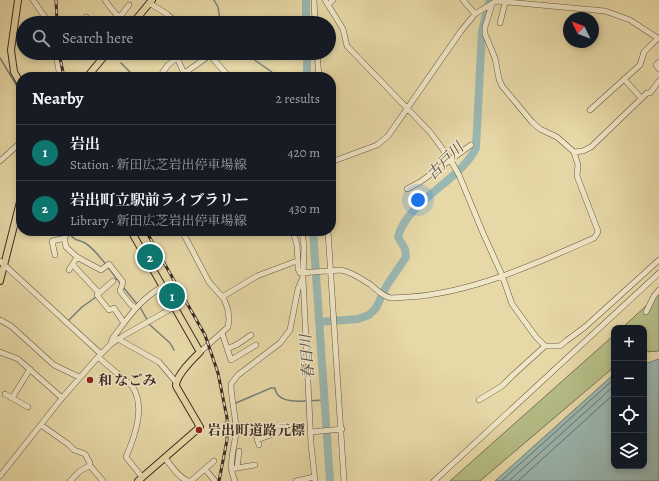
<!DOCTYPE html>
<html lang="en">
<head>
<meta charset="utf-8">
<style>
  :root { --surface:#171b24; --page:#242831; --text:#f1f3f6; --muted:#9ea1a6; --line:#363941; --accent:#0f766e }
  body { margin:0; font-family:Alegreya,"Noto Serif JP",serif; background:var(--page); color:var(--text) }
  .controls { position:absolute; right:12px; bottom:12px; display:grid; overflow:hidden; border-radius:8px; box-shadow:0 2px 6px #0003 }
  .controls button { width:36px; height:36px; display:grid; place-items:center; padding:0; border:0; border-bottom:1px solid var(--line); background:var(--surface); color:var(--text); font:20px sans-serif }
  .compass { position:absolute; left:563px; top:12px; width:36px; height:36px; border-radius:50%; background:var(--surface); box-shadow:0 2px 6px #0003; rotate:313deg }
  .you { position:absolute; left:418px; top:200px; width:14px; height:14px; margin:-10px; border:3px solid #fff; border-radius:50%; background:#1a73e8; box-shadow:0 0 0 6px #1a73e833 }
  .badge { display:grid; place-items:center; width:26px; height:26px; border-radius:50%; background:var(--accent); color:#fff; font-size:13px; font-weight:700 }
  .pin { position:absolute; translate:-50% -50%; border:2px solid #fff; box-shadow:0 1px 4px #0006 }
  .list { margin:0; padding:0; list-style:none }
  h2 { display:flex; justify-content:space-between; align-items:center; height:52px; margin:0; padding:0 16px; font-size:17px }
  h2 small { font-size:13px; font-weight:400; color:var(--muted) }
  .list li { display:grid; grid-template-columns:26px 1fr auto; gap:12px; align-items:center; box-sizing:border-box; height:56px; padding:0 16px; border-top:1px solid var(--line) }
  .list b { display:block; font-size:15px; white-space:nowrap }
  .list p { margin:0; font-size:13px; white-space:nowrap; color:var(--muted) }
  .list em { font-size:13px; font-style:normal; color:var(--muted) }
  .icon { flex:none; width:22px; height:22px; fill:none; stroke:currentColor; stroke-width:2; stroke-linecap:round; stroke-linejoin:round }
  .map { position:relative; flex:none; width:659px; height:481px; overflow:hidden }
  .search { position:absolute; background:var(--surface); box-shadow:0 2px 6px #0003; left:16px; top:16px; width:320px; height:44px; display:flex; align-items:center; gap:10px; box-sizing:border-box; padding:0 14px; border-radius:22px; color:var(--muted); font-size:15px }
  .panel { position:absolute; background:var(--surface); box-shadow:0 2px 6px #0003; left:16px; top:72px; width:320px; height:164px; border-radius:16px }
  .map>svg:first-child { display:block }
  .green { fill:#b6be87; stroke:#7a7456 }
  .water { fill:#9ab8b1; stroke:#758079 }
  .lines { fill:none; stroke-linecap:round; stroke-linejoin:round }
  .shore { stroke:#6c726a; stroke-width:1 }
  .stream { stroke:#758079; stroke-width:1.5 }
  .river { stroke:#9ab8b1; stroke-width:8 }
  .minor-casing { stroke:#685645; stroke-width:6 }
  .major-casing { stroke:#3d2b24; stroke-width:8 }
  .minor { stroke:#efe6c6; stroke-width:5 }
  .major { stroke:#e7d8a7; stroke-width:6 }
  .rail-casing { stroke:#3d2b24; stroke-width:3 }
  .rail { stroke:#efe6c6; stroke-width:1.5; stroke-dasharray:4.5; stroke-linecap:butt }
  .poi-dot { fill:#8f2418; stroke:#efe6c6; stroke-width:1.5 }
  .labels { text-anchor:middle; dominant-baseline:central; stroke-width:3; stroke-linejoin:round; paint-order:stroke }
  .poi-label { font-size:14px; font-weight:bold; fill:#3d2b24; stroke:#efe6c6; text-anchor:start }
  .water-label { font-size:15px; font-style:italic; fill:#544e47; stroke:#efe6c6 }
</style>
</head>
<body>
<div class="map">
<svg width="659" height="481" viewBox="0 0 659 481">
  <rect width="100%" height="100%" fill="#e7d8a7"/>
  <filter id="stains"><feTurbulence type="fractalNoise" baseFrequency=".005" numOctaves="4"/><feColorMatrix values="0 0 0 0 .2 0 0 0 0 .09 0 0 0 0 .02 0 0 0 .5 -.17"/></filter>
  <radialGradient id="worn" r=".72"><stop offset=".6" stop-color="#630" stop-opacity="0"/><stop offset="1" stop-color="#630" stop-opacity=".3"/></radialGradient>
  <path class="green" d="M659 294V351L644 352V328H622Z
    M614 335V367L480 481H450Z"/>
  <path class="water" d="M659 359V481H495L614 374V466H644V364Z"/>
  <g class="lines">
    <path class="shore" d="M501 481 614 379
      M509 481 614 386
      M518 481 614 394"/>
    <path class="stream" d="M214 0 218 7 220 19 228 23
      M247 53 256 61 279 77
      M0 58 21 93
      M121 63 135 77
      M69 233C77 243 76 238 85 243 97 250 108 268 117 279
      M114 281 117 279 121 284
      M123 287 137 304
      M140 307 150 325 170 343 174 350
      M68 321 82 307 96 297
      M236 403 271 388H275C277 407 311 400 324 400"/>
    <path class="river" d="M306 0V23
      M307 53V77
      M313 231 330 481
      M319 322 358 319 369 315 376 308 387 285 406 257 405 249 398 237C407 201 460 181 476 148L482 31 490 0"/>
    <g class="minor-casing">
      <path id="minor" d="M33 0 49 23
        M105 0C111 9 117 17 127 23
        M314 0 315 23
        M325 0 343 29 347 46 430 132 450 159 459 175 483 233 502 275 512 304 536 337 545 346
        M463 0 475 14
        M149 3 167 14 177 23
        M328 5 333 0
        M86 17 91 23
        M119 18 129 5
        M500 23 505 3
        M56 53 60 77
        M173 53 177 58 184 73
        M208 53 229 77
        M317 53 319 77
        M659 62 656 65 659 69
        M166 77 161 75 168 65 177 58
        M179 77 213 53
        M624 79 641 98
        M590 110 640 65 644 52 658 38
        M574 152 583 151 591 147 647 93H650L659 81
        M0 161 21 142
        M331 162 377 145 388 136 461 31 475 14 496 1 605 11 630 20 659 39
        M407 189 420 182 471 145
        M70 231 64 237 66 247 77 257 101 270 109 264 123 282 120 291 131 305 136 308
        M182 231 209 282 224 299 228 310 229 319 228 327 200 352
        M293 231 297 245 298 262
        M328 231 344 481
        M55 255 52 241 65 238
        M0 261 101 354
        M73 265 99 293
        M69 270 77 257
        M303 278 311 444 315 481
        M97 295 109 310 114 308 124 323
        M97 295 113 281
        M222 297 257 276 294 262H298V269L300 273 341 270C352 272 362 279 371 285 377 290 382 296 391 298 397 298 403 297 409 297 472 293 538 263 594 238L597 234 598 231 577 176 578 165 574 152 557 137 540 129 532 122 502 86 499 79 495 58 485 34V27L492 4
        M646 312 654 296 659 290
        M0 320 11 326 54 365 79 377
        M222 333 231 360 256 345
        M118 339 159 362 176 382
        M111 344 112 339C127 319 140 299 162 287
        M227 349 238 344 251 335
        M0 352 18 359 62 398
        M98 357 132 386C146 406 135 436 126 457L142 477
        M5 394 28 407
        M12 398 30 369
        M479 400 502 386 513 375 545 346H560L566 341 585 327 659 260
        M41 425 68 444 74 450 85 454 90 463 89 466 91 467 103 481
        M236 431 254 427 259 445
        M311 432 342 429
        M257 440 273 434
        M165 458C171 465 179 479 189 481
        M237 468 239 451
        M205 469 215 481
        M231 469 255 465
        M0 476 62 398 98 357 111 344 123 336 174 307
        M70 481 80 471 89 466
        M191 481 214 461
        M235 481C227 465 235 448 236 431 236 415 231 400 231 384L238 375 280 343 290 330 298 289 303 277 304 247 302 231
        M296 481 314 477
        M434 481 659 273"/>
    </g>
    <g class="major-casing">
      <path id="major" d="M18 0 11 50 14 72 21 84
        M133 23 152 0
        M87 77 107 53
        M131 231 200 352C192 360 176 375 176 386L200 427 138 481
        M0 281 21 198"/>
    </g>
    <use href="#minor" class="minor"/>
    <use href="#major" class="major"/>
    <g class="rail-casing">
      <path id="rail" d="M56 0 57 23
        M59 53 64 77
        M146 231 205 335 218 373 227 418V440L219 481"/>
    </g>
    <use href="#rail" class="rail"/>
  </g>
  <g class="poi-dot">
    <circle cx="90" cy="380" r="4"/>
    <circle cx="199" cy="430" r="4"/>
  </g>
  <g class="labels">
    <g class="poi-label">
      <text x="98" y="380">和 なごみ</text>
      <text x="207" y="430">岩出町道路元標</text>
    </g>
    <g class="water-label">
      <text transform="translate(445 161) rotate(-45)">古戸川</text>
      <text transform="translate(307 357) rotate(-94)">春日川</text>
    </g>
  </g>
  <rect width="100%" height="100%" filter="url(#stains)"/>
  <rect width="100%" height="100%" fill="url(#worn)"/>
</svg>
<div class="controls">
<button>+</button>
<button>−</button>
<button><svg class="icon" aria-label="locate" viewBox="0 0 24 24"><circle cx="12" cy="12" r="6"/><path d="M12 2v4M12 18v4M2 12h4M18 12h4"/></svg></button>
<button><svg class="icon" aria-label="layers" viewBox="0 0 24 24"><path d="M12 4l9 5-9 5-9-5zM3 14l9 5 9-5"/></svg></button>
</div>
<svg class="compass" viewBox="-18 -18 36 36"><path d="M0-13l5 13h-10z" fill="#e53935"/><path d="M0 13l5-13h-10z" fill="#9ea1a6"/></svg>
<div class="you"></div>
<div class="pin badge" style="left:172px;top:296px">1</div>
<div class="pin badge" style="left:150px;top:257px">2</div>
<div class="search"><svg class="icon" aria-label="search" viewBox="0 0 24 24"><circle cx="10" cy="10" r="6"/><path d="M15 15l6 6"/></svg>Search here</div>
<section class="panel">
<h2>Nearby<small>2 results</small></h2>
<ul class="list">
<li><span class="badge">1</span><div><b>岩出</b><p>Station · 新田広芝岩出停車場線</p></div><em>420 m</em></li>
<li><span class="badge">2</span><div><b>岩出町立駅前ライブラリー</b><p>Library · 新田広芝岩出停車場線</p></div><em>430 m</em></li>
</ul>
</section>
</div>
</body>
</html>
